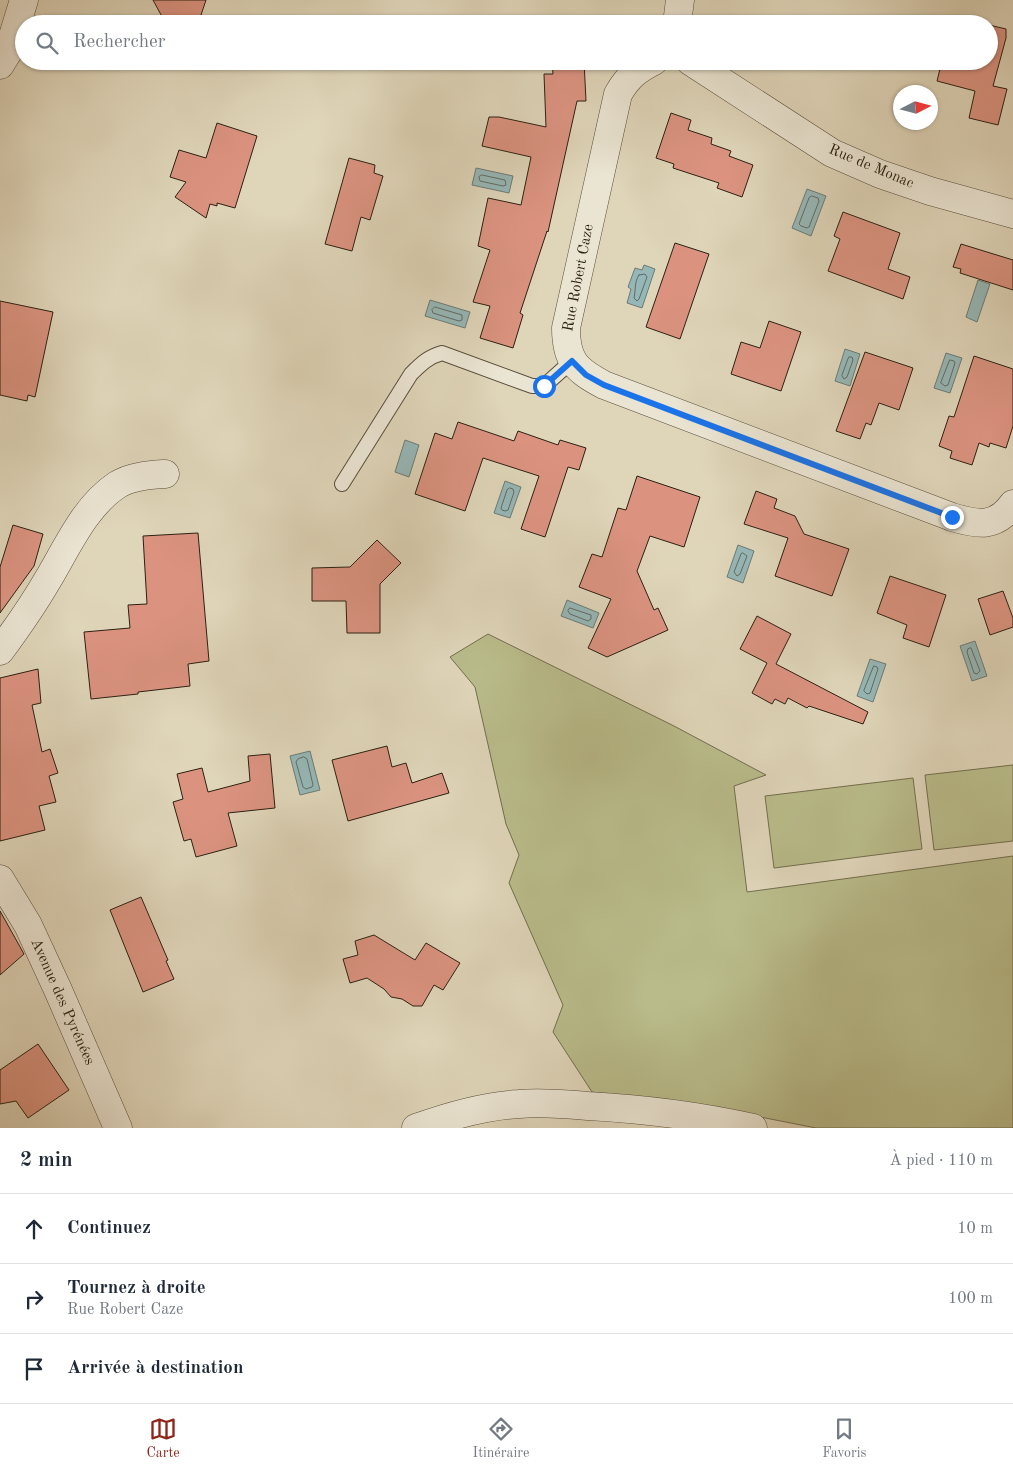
<!DOCTYPE html>
<html lang="fr">
<head>
<meta charset="utf-8">
<style>
  :root { --surface:#fff; --page:#f2f2f3; --text:#1f2937; --muted:#747a83; --line:#e0e1e3; --accent:#8f2418 }
  body { margin:0; font-family:"Old Standard TT",serif; background:var(--page); color:var(--text) }
  .compass { position:absolute; left:893px; top:85px; width:45px; height:45px; border-radius:50%; background:var(--surface); box-shadow:0 1px 4px #0004; rotate:84deg }
  .stop { position:absolute; width:15px; height:15px; margin:-11px; border:4px solid #1a73e8; border-radius:50%; background:#fff }
  .stop.end { background:#1a73e8; border-color:#fff; box-shadow:0 1px 5px #0008 }
  .list { margin:0; padding:0; list-style:none }
  h2 { display:flex; justify-content:space-between; align-items:center; height:65px; margin:0; padding:0 20px; font-size:21px }
  h2 small { font-size:16px; font-weight:400; color:var(--muted) }
  .list li { display:grid; grid-template-columns:32px 1fr auto; gap:15px; align-items:center; box-sizing:border-box; height:70px; padding:0 20px; border-top:1px solid var(--line) }
  .list b { display:block; font-size:19px; white-space:nowrap }
  .list p { margin:0; font-size:16px; white-space:nowrap; color:var(--muted) }
  .list em { font-size:16px; font-style:normal; color:var(--muted) }
  .icon { flex:none; width:28px; height:28px; fill:none; stroke:currentColor; stroke-width:2; stroke-linecap:round; stroke-linejoin:round }
  .map { position:relative; flex:none; width:1013px; height:1128px; overflow:hidden }
  .search { position:absolute; background:var(--surface); box-shadow:0 1px 4px #0004; left:15px; right:15px; top:15px; height:55px; display:flex; align-items:center; gap:12px; box-sizing:border-box; padding:0 18px; border-radius:28px; color:var(--muted); font-size:19px }
  .sheet { height:275px; background:var(--surface) }
  nav { display:flex; justify-content:space-around; align-items:center; box-sizing:border-box; height:70px; border-top:1px solid var(--line); background:var(--surface); font-size:14px; color:var(--muted) }
  nav a { display:grid; justify-items:center; gap:2px }
  nav .on { color:var(--accent) }
  .map>svg:first-child { display:block }
  .green { fill:#b9bb8a; stroke:#726e4e }
  .water { fill:#96b7b7; stroke:#6b7b75 }
  .lines { fill:none; stroke-linecap:round; stroke-linejoin:round }
  .shore { stroke:#606c64; stroke-width:1 }
  .building { fill:#db9380; stroke:#2b2012 }
  .service-casing { stroke:#584d3c; stroke-width:16 }
  .minor-casing { stroke:#584d3c; stroke-width:29 }
  .tertiary-casing { stroke:#584d3c; stroke-width:29 }
  .service { stroke:#eae4d2; stroke-width:14 }
  .minor { stroke:#eae4d2; stroke-width:28 }
  .tertiary { stroke:#eae4d2; stroke-width:28 }
  .route { stroke:#1a73e8; stroke-width:6 }
  .labels { text-anchor:middle; dominant-baseline:central; stroke-width:4; stroke-linejoin:round; paint-order:stroke }
  .street-label { font-size:15px; fill:#2b2012; stroke:#eae4d2 }
</style>
</head>
<body>
<div class="map">
<svg width="1013" height="1128" viewBox="0 0 1013 1128">
  <rect width="100%" height="100%" fill="#dfd5b9"/>
  <filter id="stains"><feTurbulence type="fractalNoise" baseFrequency=".004" numOctaves="4"/><feColorMatrix values="0 0 0 0 .2 0 0 0 0 .09 0 0 0 0 .02 0 0 0 .5 -.17"/></filter>
  <radialGradient id="worn" r=".72"><stop offset=".6" stop-color="#630" stop-opacity="0"/><stop offset="1" stop-color="#630" stop-opacity=".3"/></radialGradient>
  <path class="green" d="M488 634 674 726 766 775 734 786 747 892 1013 856V1128H816L730 1111 592 1092 553 1032 563 1005 509 883 519 855 506 824 475 687 450 657Z
    M1013 765V841L934 850 925 775Z
    M913 778 922 849 774 868 765 796Z"/>
  <path class="water" d="M476 168 513 176 509 193 472 185Z
    M807 189 826 196 811 236 792 228Z
    M644 265 655 269 642 308 627 303 631 289 628 287 635 268 642 270Z
    M978 280 990 284 977 322 966 317Z
    M430 300 470 312 465 328 425 316Z
    M845 349 860 354 850 386 835 381Z
    M946 353 962 358 950 393 934 388Z
    M405 440 419 445 409 477 395 472Z
    M505 481 521 487 510 518 494 513Z
    M738 545 754 551 743 583 727 577Z
    M567 600 599 613 593 628 561 616Z
    M975 641 987 676 972 681 960 646Z
    M870 659 886 664 873 702 857 696Z
    M310 751 320 790 300 795 290 756Z"/>
  <g class="lines">
    <path class="shore" d="M482 175 505 180 506 185 503 186 480 181 479 177Z
      M812 196 818 198 819 201 809 227 807 228 801 226 799 224 809 198Z
      M639 275 645 274 647 277 639 299 637 301 634 298C636 290 634 282 639 275Z
      M435 307 462 315V320L459 321 433 313 432 310Z
      M849 357H852L853 360 847 377 844 379 842 376Z
      M950 360 954 361 955 363 948 385 945 386 941 383Z
      M510 488 513 489 514 492 508 510 505 511 502 510 501 508 507 490Z
      M743 553 747 556 740 574 737 576 734 572 741 554Z
      M570 608 591 615V619L588 621 570 614 568 611Z
      M971 648 980 671 977 674 974 673 967 652 968 649Z
      M874 666 877 667 878 669 870 693 867 694 864 691Z
      M304 757 307 759 313 785 312 787 306 789 303 787 296 762 298 759Z"/>
  </g>
  <path class="building" d="M153 0H206L198 24H166Z
    M989 25 1006 29V38L993 86 1007 89 998 125 969 118 975 91 937 81 942 61H989Z
    M552 61H584L586 101H577L548 232 547 231 520 313 523 315 513 348 480 338 490 306 473 302 490 250 478 246 488 198 521 205 531 157 482 146 489 117H499L546 127 544 74H553Z
    M671 113 691 120 688 130 712 138 711 144 731 151 729 156 753 165 742 197 717 188 719 183 673 168 674 164 656 158Z
    M217 123 257 136 235 208 217 203V206L210 204 206 218 175 197 186 182 170 177 179 150 206 158Z
    M349 158 375 165 374 173 383 176 370 220 361 217 352 251 325 244Z
    M843 212 900 233 888 269 910 277 903 299 828 271 840 239 834 236Z
    M675 243 709 254 680 339 646 327Z
    M961 244 1013 260V290L960 273 961 269 953 267Z
    M0 301 53 312 35 397 28 395 27 401 0 395Z
    M769 321 801 332 781 391 731 374 741 342 760 348Z
    M865 352 913 368 899 410 879 403 871 425 866 423 860 439 836 431Z
    M974 356 1013 369V426L1006 448 990 443 989 447 979 443 972 465 950 458 952 451 939 446 949 416 954 417Z
    M458 422 514 441 518 431 558 445 560 440 586 448 579 470 568 467 545 537 521 529 539 476 483 458 465 511 415 494 435 433 452 439Z
    M637 476 700 497 684 547 650 536 637 571 654 610 658 608 668 630 607 657 588 648 611 599 579 587 592 554 602 557 618 508 626 510Z
    M756 491 777 499 774 508 795 516 804 534 849 549 832 596 775 576 788 538 744 524Z
    M13 525 43 534 34 566 0 613V567Z
    M198 533 209 661 188 664 190 686 138 692V694L91 699 84 632 130 628 128 605 147 604 143 536Z
    M377 540 401 563 380 584V633H347L346 601H312V568L350 567Z
    M890 576 946 595 929 647 903 638 907 625 877 613Z
    M1003 591 1013 618V627L990 635 978 599Z
    M757 616 791 634 776 664 868 712 863 724 809 706 807 708 788 698 785 704 775 699 772 704 752 693 767 663 740 649Z
    M38 669 41 703 32 705 42 752 50 749 58 773 49 776 56 802 39 806 45 830 0 841V678Z
    M387 746 392 767 406 763 412 783 442 773 449 793 348 821 332 760Z
    M270 754 275 808 228 813 237 846 196 857 191 839 184 841 173 802 183 799 177 774 202 768 208 792 250 781 248 756Z
    M141 897 168 960 166 961 174 979 143 992 110 910Z
    M0 911 24 954 0 975Z
    M374 935 415 960 426 943 460 963 443 990 434 985 422 1006H413L402 999 391 997 384 989 367 978 350 983 343 959 358 955 355 941Z
    M38 1044 69 1090 28 1118 16 1101 0 1104V1070Z"/>
  <g class="lines">
    <g class="service-casing">
      <path id="service" d="M342 484 411 374C421 364 428 357 442 353L532 386H544L572 361"/>
    </g>
    <g class="minor-casing">
      <path id="minor" d="M677 24 680 0
        M654 61C636 70 628 77 618 94L566 328C566 361 576 370 604 385L952 517C978 525 996 528 1013 504
        M690 61 832 153 880 174 930 191 1013 214
        M0 65 8 52 24 0
        M0 651C17 628 33 605 47 581 67 548 84 507 117 485 131 476 150 475 165 474"/>
    </g>
    <g class="tertiary-casing">
      <path id="tertiary" d="M0 879 28 925 58 990 118 1128
        M416 1128C449 1116 484 1106 519 1104 542 1102 565 1104 588 1106 643 1109 699 1116 753 1128"/>
    </g>
    <use href="#service" class="service"/>
    <use href="#minor" class="minor"/>
    <use href="#tertiary" class="tertiary"/>
  </g>
  <g class="lines">
    <path class="route" d="M544 386 572 361 586 375 604 385 952 517"/>
  </g>
  <g class="labels">
    <g class="street-label">
      <text transform="translate(871 167) rotate(23)">Rue de Monac</text>
      <text transform="translate(579 278) rotate(-79)">Rue Robert Caze</text>
      <text transform="translate(62 1002) rotate(66)">Avenue des Pyrénées</text>
    </g>
  </g>
  <rect width="100%" height="100%" filter="url(#stains)"/>
  <rect width="100%" height="100%" fill="url(#worn)"/>
</svg>
<svg class="compass" viewBox="-18 -18 36 36"><path d="M0-13l5 13h-10z" fill="#e53935"/><path d="M0 13l5-13h-10z" fill="#747a83"/></svg>
<div class="stop" style="left:544px;top:386px"></div>
<div class="stop end" style="left:952px;top:517px"></div>
<div class="search"><svg class="icon" aria-label="search" viewBox="0 0 24 24"><circle cx="10" cy="10" r="6"/><path d="M15 15l6 6"/></svg>Rechercher</div>
</div>
<section class="sheet">
<h2>2 min<small>À pied · 110 m</small></h2>
<ul class="list">
<li><svg class="icon" aria-label="ahead" viewBox="0 0 24 24"><path d="M12 20V5M6 11l6-6 6 6"/></svg><div><b>Continuez</b></div><em>10 m</em></li>
<li><svg class="icon" aria-label="right" viewBox="0 0 24 24"><path d="M7 20v-9h11M14 6l5 5-5 5"/></svg><div><b>Tournez à droite</b><p>Rue Robert Caze</p></div><em>100 m</em></li>
<li><svg class="icon" aria-label="arrive" viewBox="0 0 24 24"><path d="M6 21V4h12l-3 4 3 4H6"/></svg><div><b>Arrivée à destination</b></div></li>
</ul>
</section>
<nav>
<a class="on"><svg class="icon" aria-label="map" viewBox="0 0 24 24"><path d="M3 6l6-2 6 2 6-2v14l-6 2-6-2-6 2zM9 4v14M15 6v14"/></svg>Carte</a>
<a><svg class="icon" aria-label="directions" viewBox="0 0 24 24"><path d="M12 3l9 9-9 9-9-9zM9 14v-3h6M13 9l2 2-2 2"/></svg>Itinéraire</a>
<a><svg class="icon" aria-label="saved" viewBox="0 0 24 24"><path d="M7 4h10v16l-5-4-5 4z"/></svg>Favoris</a>
</nav>
</body>
</html>
